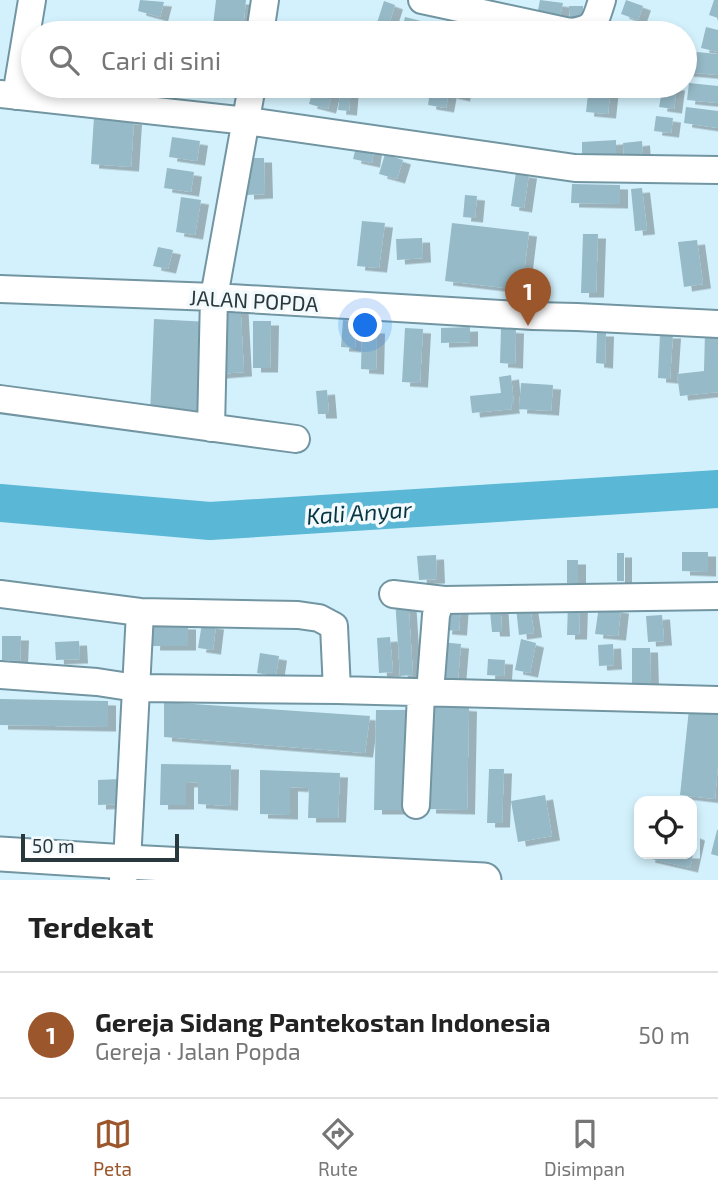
<!DOCTYPE html>
<html lang="id">
<head>
<meta charset="utf-8">
<style>
  :root { --surface:#fff; --page:#f6f6f6; --text:#222; --muted:#767676; --line:#e0e0e0; --accent:#9b562b }
  body { margin:0; font-family:"Exo 2",sans-serif; background:var(--page); color:var(--text) }
  .controls { position:absolute; right:21px; bottom:21px; display:grid; overflow:hidden; border-radius:14px; box-shadow:0 4px 10px #0003 }
  .controls button { width:63px; height:63px; display:grid; place-items:center; padding:0; border:0; border-bottom:2px solid var(--line); background:var(--surface); color:var(--text); font:35px sans-serif }
  .scale { position:absolute; left:21px; bottom:18px; width:158px; box-sizing:border-box; padding-left:7px; border:4px solid #29383d; border-top:0; font-size:19px; line-height:24px; white-space:nowrap; color:#29383d; -webkit-text-stroke:5px #f3fafd; paint-order:stroke }
  .you { position:absolute; left:366px; top:326px; width:24px; height:24px; margin:-18px; border:5px solid #fff; border-radius:50%; background:#1a73e8; box-shadow:0 0 0 10px #1a73e833 }
  .badge { display:grid; place-items:center; width:46px; height:46px; border-radius:50%; background:var(--accent); color:#fff; font-size:23px; font-weight:700 }
  .pin { position:absolute; translate:-50% -58px; filter:drop-shadow(0 2px 4px #0008) }
  .pin::after { content:''; position:absolute; top:37px; width:24px; height:21px; background:inherit; clip-path:polygon(0 0,100% 0,50% 100%) }
  .list { margin:0; padding:0; list-style:none }
  h2 { display:flex; justify-content:space-between; align-items:center; height:91px; margin:0; padding:0 28px; font-size:30px }
  h2 small { font-size:23px; font-weight:400; color:var(--muted) }
  .list li { display:grid; grid-template-columns:46px 1fr auto; gap:21px; align-items:center; box-sizing:border-box; height:126px; padding:0 28px; border-top:2px solid var(--line) }
  .list b { display:block; font-size:26px; white-space:nowrap }
  .list p { margin:0; font-size:23px; white-space:nowrap; color:var(--muted) }
  .list em { font-size:23px; font-style:normal; color:var(--muted) }
  .icon { flex:none; width:38px; height:38px; fill:none; stroke:currentColor; stroke-width:2; stroke-linecap:round; stroke-linejoin:round }
  .map { position:relative; flex:none; width:718px; height:880px; overflow:hidden }
  .search { position:absolute; background:var(--surface); box-shadow:0 4px 10px #0003; left:21px; right:21px; top:21px; height:77px; display:flex; align-items:center; gap:18px; box-sizing:border-box; padding:0 24px; border-radius:38px; color:var(--muted); font-size:26px }
  .sheet { height:217px; background:var(--surface) }
  nav { display:flex; justify-content:space-around; align-items:center; box-sizing:border-box; height:98px; border-top:2px solid var(--line); background:var(--surface); font-size:19px; color:var(--muted) }
  nav a { display:grid; justify-items:center; gap:4px }
  nav .on { color:var(--accent) }
  .map>svg:first-child { display:block }
  .lines { fill:none; stroke-linecap:round; stroke-linejoin:round }
  .river { stroke:#5ab7d6; stroke-width:38 }
  .building { fill:#96bac7; filter:url(#shadow) }
  .minor-casing { stroke:#7295a2; stroke-width:30 }
  .major-casing { stroke:#7295a2; stroke-width:37 }
  .minor { stroke:#fff; stroke-width:26 }
  .major { stroke:#fff; stroke-width:33 }
  .labels { text-anchor:middle; dominant-baseline:central; stroke-width:7; stroke-linejoin:round; paint-order:stroke }
  .street-label { font-size:21px; fill:#29383d; stroke:#f3fafd }
  .water-label { font-size:23px; font-style:italic; fill:#083542; stroke:#f3fafd }
</style>
</head>
<body>
<div class="map">
<svg width="718" height="880" viewBox="0 0 718 880">
  <defs>
    <filter id="shadow"><feDropShadow dx="8" dy="4.5" stdDeviation="0" flood-color="#0004"/></filter>
  </defs>
  <rect width="100%" height="100%" fill="#d3f1fc"/>
  <g class="lines">
    <path class="river" d="M0 503 210 521 718 489"/>
  </g>
  <path class="building" d="M140 0 164 2 160 17 138 11Z
    M216 0H246L243 28 213 25Z
    M540 0 563 3 558 25 536 20Z
    M626 0 643 6 638 20 621 14Z
    M714 0H718V18L709 15Z
    M384 1 395 5 386 33 375 29Z
    M569 6H583L584 25H570Z
    M405 17 421 21 417 33H401Z
    M706 27 718 30V52L701 48Z
    M686 51 718 54V75L685 72Z
    M689 83 718 86V103L687 100Z
    M314 86H334L328 109 309 104Z
    M341 86H351L349 111 338 110Z
    M431 86H450L446 108 428 105Z
    M451 86H464L462 97 449 94Z
    M589 86H611L608 114 586 112Z
    M663 86H677L674 109 659 107Z
    M686 107 718 111V128L684 123Z
    M656 116 673 118 671 133 654 131Z
    M94 117 134 120 131 167 91 164Z
    M172 137 200 141 197 161 169 157Z
    M616 140V161L582 163V142Z
    M642 141 643 156 624 157 623 143Z
    M356 147 374 150 372 163 353 159Z
    M385 154 403 160 397 179 379 174Z
    M245 158H264L265 194 246 195Z
    M167 168 194 172 191 192 164 188Z
    M516 172 529 174 524 208 511 206Z
    M572 184 620 185V204L571 203Z
    M642 188 647 230 635 231 631 189Z
    M465 195 477 196 475 218 463 217Z
    M181 197 201 200 195 235 176 232Z
    M362 221 385 223 379 268 357 266Z
    M452 223 529 232 522 290 445 281Z
    M583 234H598L596 293H581Z
    M422 238 423 258 397 260 396 239Z
    M697 240 703 284 684 287 678 242Z
    M158 247 173 250 168 269 153 266Z
    M240 298 244 372 218 374 214 299Z
    M154 319 208 322 204 417 150 415Z
    M343 320 356 321 355 348 341 347Z
    M253 321H271L270 368H253Z
    M470 327V342L441 343V328Z
    M405 328 423 329 420 383 402 382Z
    M501 328 516 329 515 364 500 363Z
    M362 329H377L376 370 361 369Z
    M705 331 718 332V392L680 396 677 374 704 371Z
    M597 332H606L605 364 596 363Z
    M660 334H673L670 379 658 378Z
    M511 375 514 405H511L512 409 472 413 470 396 501 393 499 377Z
    M521 383 553 385 551 411 519 409Z
    M327 390 329 414H318L316 391Z
    M682 552H708V572L682 571Z
    M617 553H624V581H617Z
    M436 555 437 579 419 580 417 556Z
    M567 560H578V583H567Z
    M408 597 413 675 400 676 395 598Z
    M500 600 502 632H492L489 601Z
    M447 602 461 603 459 631 444 630Z
    M568 603 580 604 579 635H567Z
    M530 606 534 633 519 635 516 608Z
    M599 606 621 609 618 636 595 634Z
    M662 615 664 641 648 642 646 616Z
    M202 623 216 625 213 650 198 648Z
    M153 624 188 625V646H152Z
    M2 636H21L20 661 2 660Z
    M390 637 393 672 379 673 377 638Z
    M521 639 536 643 530 673 515 670Z
    M79 641 80 659 56 660 55 642Z
    M441 642 461 644 458 680 438 678Z
    M613 644 614 665 599 666 598 645Z
    M632 648H650L651 684 632 685Z
    M260 653 279 656 276 676 257 673Z
    M488 659 505 660 504 676 487 675Z
    M0 699 108 701V727L0 725Z
    M164 702 370 716 365 753 164 737Z
    M431 704 469 707 467 810 428 809Z
    M689 709 718 711V764L715 799 680 795Z
    M376 710H411L406 810H374Z
    M161 764 231 765 230 806 198 804V782L186 783V805H160Z
    M489 769H504L502 823H487Z
    M260 770 340 773 338 818H308L309 788 290 787V815L260 814Z
    M120 779 121 804 98 805V780Z
    M545 795 552 836 518 842 511 801Z
    M717 830H718V856L711 854Z
    M692 834 697 836 690 868 647 858 648 854H692Z"/>
  <g class="lines">
    <g class="minor-casing">
      <path id="minor" d="M422 0 570 32C595 29 595 22 602 0
        M260 33 265 0
        M0 94 247 121 575 168 718 170
        M16 96 32 0
        M0 289 214 297 533 316 577 317 718 324
        M0 399 296 439
        M211 428 214 297 252 86
        M0 594 140 612 298 615 319 618 334 626 337 690
        M393 594 444 600
        M0 675 97 682 136 688 337 690 718 700
        M430 693 436 615 439 605 444 600 718 596
        M416 805 421 693
        M123 880 127 862 140 612"/>
    </g>
    <g class="major-casing">
      <path id="major" d="M0 854 127 862 484 880"/>
    </g>
    <use href="#minor" class="minor"/>
    <use href="#major" class="major"/>
  </g>
  <g class="labels">
    <g class="street-label">
      <text transform="translate(254 300) rotate(3)">JALAN POPDA</text>
    </g>
    <g class="water-label">
      <text transform="translate(359 512) rotate(-4)">Kali Anyar</text>
    </g>
  </g>
</svg>
<div class="controls">
<button><svg class="icon" aria-label="locate" viewBox="0 0 24 24"><circle cx="12" cy="12" r="6"/><path d="M12 2v4M12 18v4M2 12h4M18 12h4"/></svg></button>
</div>
<div class="scale">50 m</div>
<div class="you"></div>
<div class="pin badge" style="left:528px;top:326px">1</div>
<div class="search"><svg class="icon" aria-label="search" viewBox="0 0 24 24"><circle cx="10" cy="10" r="6"/><path d="M15 15l6 6"/></svg>Cari di sini</div>
</div>
<section class="sheet">
<h2>Terdekat<small></small></h2>
<ul class="list">
<li><span class="badge">1</span><div><b>Gereja Sidang Pantekostan Indonesia</b><p>Gereja · Jalan Popda</p></div><em>50 m</em></li>
</ul>
</section>
<nav>
<a class="on"><svg class="icon" aria-label="map" viewBox="0 0 24 24"><path d="M3 6l6-2 6 2 6-2v14l-6 2-6-2-6 2zM9 4v14M15 6v14"/></svg>Peta</a>
<a><svg class="icon" aria-label="directions" viewBox="0 0 24 24"><path d="M12 3l9 9-9 9-9-9zM9 14v-3h6M13 9l2 2-2 2"/></svg>Rute</a>
<a><svg class="icon" aria-label="saved" viewBox="0 0 24 24"><path d="M7 4h10v16l-5-4-5 4z"/></svg>Disimpan</a>
</nav>
</body>
</html>
